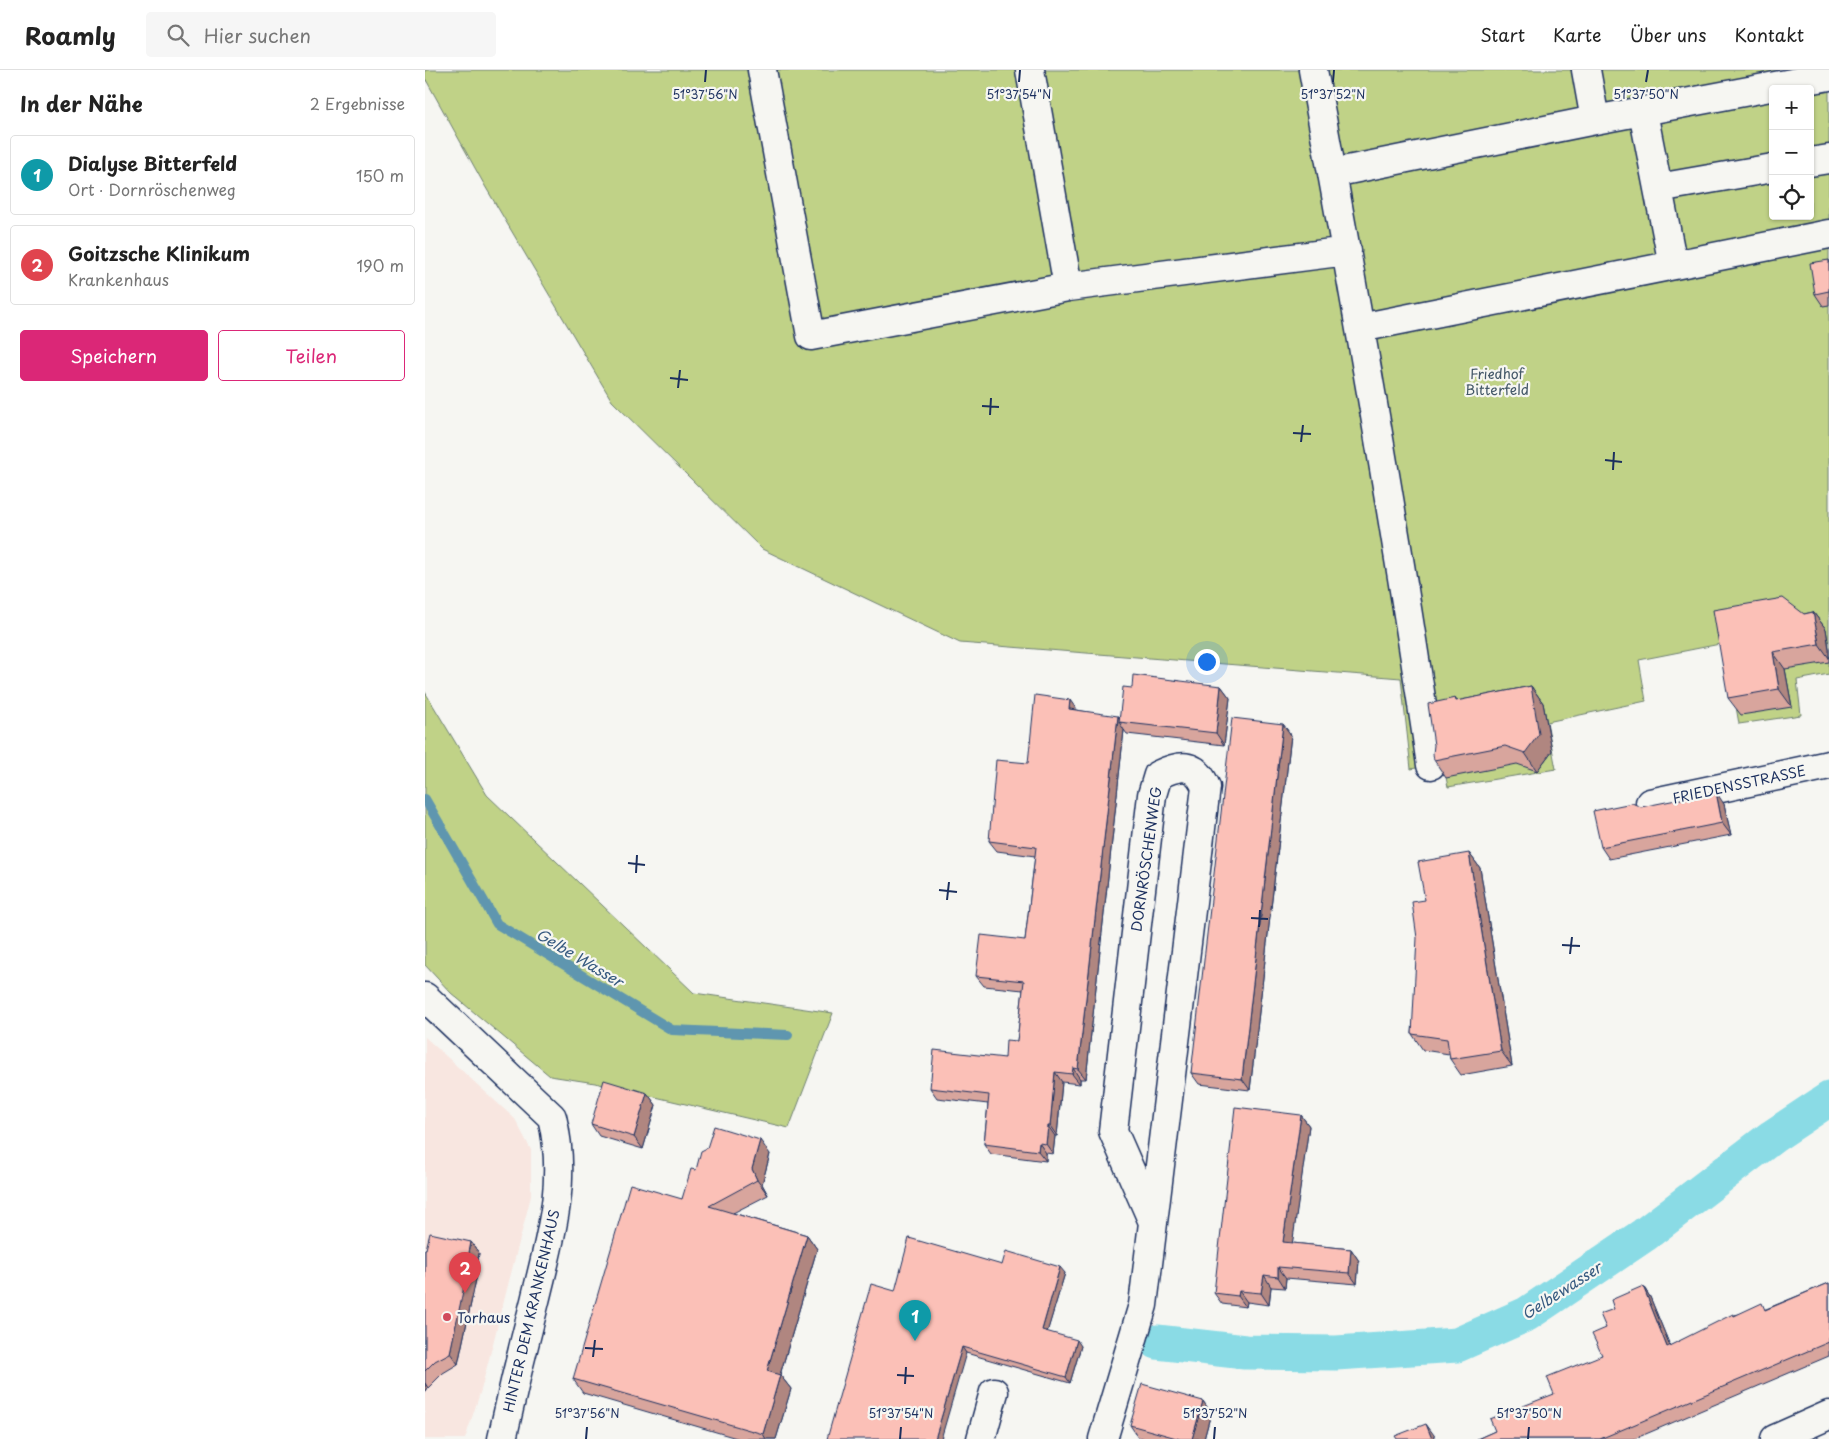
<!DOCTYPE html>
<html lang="de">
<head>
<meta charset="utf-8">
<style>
  :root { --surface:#fff; --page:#f6f6f6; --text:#222; --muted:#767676; --line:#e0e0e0; --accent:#db2777 }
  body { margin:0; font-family:"Playpen Sans",sans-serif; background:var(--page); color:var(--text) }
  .controls { position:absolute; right:15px; top:15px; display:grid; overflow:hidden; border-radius:5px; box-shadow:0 1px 4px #0004 }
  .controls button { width:45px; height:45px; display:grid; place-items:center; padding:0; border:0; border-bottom:1px solid var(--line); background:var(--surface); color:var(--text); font:25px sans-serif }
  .you { position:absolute; left:781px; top:591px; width:18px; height:18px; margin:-12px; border:4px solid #fff; border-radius:50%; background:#1a73e8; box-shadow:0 0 0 8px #1a73e833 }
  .badge { display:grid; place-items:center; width:32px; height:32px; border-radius:50%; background:var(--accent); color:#fff; font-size:16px; font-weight:700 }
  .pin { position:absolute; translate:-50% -41px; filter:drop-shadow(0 1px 2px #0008) }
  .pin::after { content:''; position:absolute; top:26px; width:18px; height:15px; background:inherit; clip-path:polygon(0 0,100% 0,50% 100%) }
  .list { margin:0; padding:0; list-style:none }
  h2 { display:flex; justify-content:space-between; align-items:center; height:65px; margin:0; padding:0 20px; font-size:21px }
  h2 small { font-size:16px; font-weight:400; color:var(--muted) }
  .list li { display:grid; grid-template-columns:32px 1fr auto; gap:15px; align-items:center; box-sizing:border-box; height:80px; margin:0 10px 10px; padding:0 10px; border:1px solid var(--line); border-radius:5px }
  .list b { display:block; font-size:19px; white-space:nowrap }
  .list p { margin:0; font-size:16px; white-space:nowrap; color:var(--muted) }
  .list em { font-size:16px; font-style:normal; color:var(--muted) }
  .actions { display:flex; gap:10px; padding:15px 20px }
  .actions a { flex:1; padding:11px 0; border:1px solid var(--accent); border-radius:5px; text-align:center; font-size:18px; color:var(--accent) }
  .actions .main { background:var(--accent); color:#fff }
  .icon { flex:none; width:28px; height:28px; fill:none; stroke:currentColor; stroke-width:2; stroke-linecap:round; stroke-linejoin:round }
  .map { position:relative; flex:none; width:1404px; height:1369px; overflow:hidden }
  header { display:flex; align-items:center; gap:30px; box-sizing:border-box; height:70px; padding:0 25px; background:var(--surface); border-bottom:1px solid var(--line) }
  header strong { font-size:24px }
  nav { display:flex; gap:28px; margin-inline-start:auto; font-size:18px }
  .search { width:350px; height:45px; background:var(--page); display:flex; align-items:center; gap:12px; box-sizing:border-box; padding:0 18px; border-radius:5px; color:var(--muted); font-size:19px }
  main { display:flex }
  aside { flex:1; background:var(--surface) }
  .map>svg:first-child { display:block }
  .built { fill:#f8e6e0 }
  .green { fill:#c0d287; stroke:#6e8072; fill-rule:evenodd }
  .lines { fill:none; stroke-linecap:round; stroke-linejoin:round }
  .stream { stroke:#5e96af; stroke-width:10 }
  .canal { stroke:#8adbe5; stroke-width:35 }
  .minor-casing { stroke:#1b2f5e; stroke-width:31 }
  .minor { stroke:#f6f6f2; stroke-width:28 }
  .wall { fill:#d8a59d; stroke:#1b2f5e }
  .shaded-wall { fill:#b08680; stroke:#1b2f5e }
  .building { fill:#fbc0b7; stroke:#1b2f5e }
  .ticks { fill:none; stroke:#1b2f5e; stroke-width:2 }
  .poi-dot { fill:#d1495b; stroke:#f6f6f2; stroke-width:2 }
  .labels { text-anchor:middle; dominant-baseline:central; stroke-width:4.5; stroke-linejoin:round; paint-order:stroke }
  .park-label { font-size:14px; fill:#445868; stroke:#f6f6f2 }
  .street-label { font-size:14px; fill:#1b2f5e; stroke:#f6f6f2 }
  .poi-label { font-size:14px; fill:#1b2f5e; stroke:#f6f6f2; text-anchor:start }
  .water-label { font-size:15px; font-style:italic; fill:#375a80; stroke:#f6f6f2 }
  .ticks-label { font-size:12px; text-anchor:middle; fill:#1b2f5e; stroke:#f6f6f2; stroke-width:4.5; stroke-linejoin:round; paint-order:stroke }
</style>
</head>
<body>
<header>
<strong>Roamly</strong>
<div class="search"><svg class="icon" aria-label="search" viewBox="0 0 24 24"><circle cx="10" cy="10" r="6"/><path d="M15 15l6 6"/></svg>Hier suchen</div>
<nav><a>Start</a><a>Karte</a><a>Über uns</a><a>Kontakt</a></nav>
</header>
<main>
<aside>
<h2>In der Nähe<small>2 Ergebnisse</small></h2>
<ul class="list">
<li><span class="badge" style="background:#0f9aa8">1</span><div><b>Dialyse Bitterfeld</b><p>Ort · Dornröschenweg</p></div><em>150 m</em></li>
<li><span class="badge" style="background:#e0444e">2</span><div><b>Goitzsche Klinikum</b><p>Krankenhaus</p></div><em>190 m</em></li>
</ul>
<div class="actions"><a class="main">Speichern</a><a>Teilen</a></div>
</aside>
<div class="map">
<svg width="1404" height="1369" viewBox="0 0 1404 1369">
  <rect width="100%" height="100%" fill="#f6f6f2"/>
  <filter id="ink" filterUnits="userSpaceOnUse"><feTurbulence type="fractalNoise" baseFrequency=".02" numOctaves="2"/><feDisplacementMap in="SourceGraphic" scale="10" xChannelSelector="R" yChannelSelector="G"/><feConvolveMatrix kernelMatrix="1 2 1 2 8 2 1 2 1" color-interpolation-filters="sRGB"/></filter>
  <g filter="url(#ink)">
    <path class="built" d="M0 967 90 1049 106 1080V1126L56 1320 40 1369H0Z"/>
    <path class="green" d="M0 0H1404V604L1372 610 1376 645 1314 654 1300 573 1214 590 1221 631 1122 652 1131 699 1023 717 1018 693 986 699 976 608 535 573 337 479 187 331 60 116 0 8ZM1348 19H1385V146H1348Z
      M0 622 62 725 269 923 408 943 364 1058 170 1013 125 1006 26 923 0 895Z"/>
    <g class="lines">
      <path class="stream" d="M0 729 72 854 247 960 363 965"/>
      <path class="canal" d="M732 1272 820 1282 911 1283 1032 1275 1102 1244 1219 1165 1347 1067 1404 1029"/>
      <g class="minor-casing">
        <path id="minor" d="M337 0 386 266 643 217
          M605 0 643 217 922 181
          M888 0C931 231 972 463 1006 695
          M1161 0 1170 50 1404 6
          M1218 42 1248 195
          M1385 92 1404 89
          M908 103 1170 50
          M1233 118 1348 98
          M935 258 1404 164
          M1225 733 1404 695
          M0 927 127 1047C143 1112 125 1168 110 1231 98 1277 87 1323 77 1369
          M556 1369 569 1322
          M678 1369 718 1235 781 717C770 691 754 695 733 705L727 725 688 1061 728 1152
          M1350 1369 1404 1345"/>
      </g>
      <use href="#minor" class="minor"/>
    </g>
    <path class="wall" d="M1404 190V235L1398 236 1390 224Z
      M1388 542 1401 559 1404 579V592L1360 599 1367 637 1316 645 1303 628 1379 544Z
      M796 616 805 628 799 675 702 664 699 660 661 1009H655V1014L637 1012 632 1066H630L628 1084 621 1083V1091L566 1084 559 1074 563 1034 512 1028 505 1018 580 988 592 971 598 920 559 916 551 906 600 870 610 786 572 781 564 771 603 693 652 640 694 648 707 618Z
      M1106 616 1118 633 1127 681 1112 701 1092 694 1021 708 1009 690 1030 628 1032 631Z
      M858 654 866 665 825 1020 774 1014 766 1003Z
      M1299 734 1306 765 1184 789 1176 777 1216 737Z
      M1044 783 1055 798 1087 996 1036 1005 1025 989 1024 984 998 980 987 964 1000 830Z
      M222 1023 231 1035 218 1079 174 1066 166 1054Z
      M876 1045 884 1056 867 1173 926 1179 934 1191 932 1214 861 1208 860 1218 846 1217 844 1235 822 1232 821 1237 797 1234 789 1223Z
      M345 1084 337 1114 343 1125 308 1143 382 1165 392 1179 355 1305 366 1319 351 1369H315L158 1323 148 1309 257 1129 271 1100Z
      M46 1172 54 1183 52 1197 53 1200 33 1294 18 1303 3 1318 0 1322V1179Z
      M577 1195 640 1203 622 1262 656 1276 645 1313 541 1283 470 1221Z
      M1404 1213V1286L1209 1369H1052L1070 1361 1129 1324 1177 1285 1181 1258 1189 1239 1218 1216 1225 1227 1245 1276 1309 1245 1341 1239Z
      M778 1331 786 1343 779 1369H721L713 1367 705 1355Z"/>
    <path class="shaded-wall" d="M1388 542 1401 559 1404 579V588L1394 574Z
      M1348 582 1360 599 1367 637 1354 619Z
      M796 616 805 628 799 675 791 663Z
      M1106 616 1118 633 1127 681 1112 701 1100 683Z
      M645 630 652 640 644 639Z
      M693 646 697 653 694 652 699 660 661 1009 653 999Z
      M858 654 866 665 825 1020 817 1009Z
      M1291 722 1299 734 1306 765 1297 753Z
      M1044 783 1055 798 1087 996 1076 981Z
      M648 998 655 1009V1014L647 1004Z
      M630 1002 637 1012 632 1066 625 1056Z
      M222 1023 231 1035 218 1079 209 1067Z
      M876 1045 884 1056 866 1183 858 1172Z
      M623 1056 630 1066 628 1084 621 1074Z
      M335 1070 345 1084 337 1114 343 1125 332 1110 327 1099Z
      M614 1073 621 1083V1091L613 1081Z
      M382 1165 392 1179 352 1315 342 1301Z
      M46 1172 54 1183 52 1197 53 1200 33 1294 25 1283Z
      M926 1179 934 1191 932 1214 924 1203Z
      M635 1197 640 1203 621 1266 617 1260Z
      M853 1197 861 1208 860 1218 853 1207Z
      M839 1205 846 1217 844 1235 836 1223Z
      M1218 1216 1225 1227 1250 1288 1242 1277Z
      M814 1221 822 1232 821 1237 813 1226Z
      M652 1270 656 1276 645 1313 641 1307Z
      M537 1277 541 1283 516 1369H510Z
      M355 1305 366 1319 351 1369H341L338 1364Z
      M0 1313 3 1318 0 1322Z
      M778 1331 786 1343 779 1369H767Z
      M1001 1354 1009 1365 1011 1369H1007Z"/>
    <path class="building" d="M1404 190V221L1390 224 1385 193Z
      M1358 528 1379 544 1388 542 1394 574 1348 582 1354 619 1303 628 1288 540Z
      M708 605 796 616 791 663 694 652 698 617 707 618Z
      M1106 616 1114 664 1100 683 1080 676 1009 690 1008 684 1009 675 1003 634 1030 628 1031 631Z
      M610 625 645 630 644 639 693 646 653 999 648 998 647 1004 630 1002 625 1056H623L621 1074 614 1073 613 1081 559 1074 564 1025 505 1018 509 980 580 988 581 970 592 971 599 911 551 906 556 865 600 870 611 777 564 771 571 690 603 693Z
      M807 648 858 654 817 1009 766 1003Z
      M1291 722 1297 753 1176 777 1168 741 1207 733 1216 737Z
      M1044 783 1076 981 1025 989 1022 969 987 964 992 868 987 832 1000 830 993 792Z
      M179 1010 222 1023 209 1067 166 1054Z
      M810 1037 876 1045 858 1172 926 1179 924 1203 853 1197V1207L839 1205 836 1223 814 1221 813 1226 789 1223Z
      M289 1056 335 1070 327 1099 332 1110 284 1136 382 1165 342 1301 355 1305 338 1364 148 1309 205 1114 257 1129 266 1099 271 1100 276 1081 282 1078Z
      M5 1163 46 1172 43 1188H45L25 1283 10 1291 0 1301V1179H1Z
      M484 1168 577 1195 581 1181 635 1197 617 1260 652 1270 641 1307 537 1277 510 1369H402L446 1214 470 1221Z
      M1404 1213V1272L1175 1369H1052L1070 1361 1065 1349 1129 1324 1122 1307 1177 1285 1167 1264 1181 1258 1175 1244 1189 1239 1186 1230 1218 1216 1242 1277 1308 1244 1309 1246 1337 1233 1340 1240Z
      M717 1314 778 1331 767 1369H755L705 1355Z
      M1001 1354 1007 1369H972L970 1366Z"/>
  </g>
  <path class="ticks" d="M280 12 281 0M594 12 595 0M908 12 909 0M1221 12 1223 0M245 308 263 310M253 318 255 300M557 336 574 337M565 345 566 328M868 363 886 364M876 372 878 355M1180 390 1197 392M1188 400 1189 382M203 793 220 795M211 803 212 785M514 820 532 822M522 830 524 812M826 848 843 849M834 857 835 840M1137 875 1155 876M1145 884 1147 867M160 1278 178 1279M168 1287 170 1270M472 1305 489 1306M480 1314 481 1297M161 1369 162 1357M475 1369 476 1357M789 1369 790 1357M1103 1369 1104 1357"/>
  <circle class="poi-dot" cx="22" cy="1247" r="5"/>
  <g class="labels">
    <g class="park-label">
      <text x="1072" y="303">Friedhof<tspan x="1072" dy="16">Bitterfeld</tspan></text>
    </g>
    <g class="street-label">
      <text transform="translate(1314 714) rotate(-12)">FRIEDENSSTRASSE</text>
      <text transform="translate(721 789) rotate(-82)">DORNRÖSCHENWEG</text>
      <text transform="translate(106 1241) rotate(-77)">HINTER DEM KRANKENHAUS</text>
    </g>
    <g class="poi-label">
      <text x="32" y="1247">Torhaus</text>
    </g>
    <g class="water-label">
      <text transform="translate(155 887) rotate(31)">Gelbe Wasser</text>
      <text transform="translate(1136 1220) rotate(-33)">Gelbewasser</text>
    </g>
  </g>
  <g class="ticks-label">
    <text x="280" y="29">51°37'56"N</text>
    <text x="594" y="29">51°37'54"N</text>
    <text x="908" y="29">51°37'52"N</text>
    <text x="1221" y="29">51°37'50"N</text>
    <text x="162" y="1348">51°37'56"N</text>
    <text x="476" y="1348">51°37'54"N</text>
    <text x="790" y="1348">51°37'52"N</text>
    <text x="1104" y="1348">51°37'50"N</text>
  </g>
</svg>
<div class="controls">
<button>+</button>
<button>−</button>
<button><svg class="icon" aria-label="locate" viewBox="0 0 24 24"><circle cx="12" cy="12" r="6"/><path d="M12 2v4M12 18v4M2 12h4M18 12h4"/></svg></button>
</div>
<div class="you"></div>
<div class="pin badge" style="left:490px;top:1271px;background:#0f9aa8">1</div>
<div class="pin badge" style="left:40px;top:1223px;background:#e0444e">2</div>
</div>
</main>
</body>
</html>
